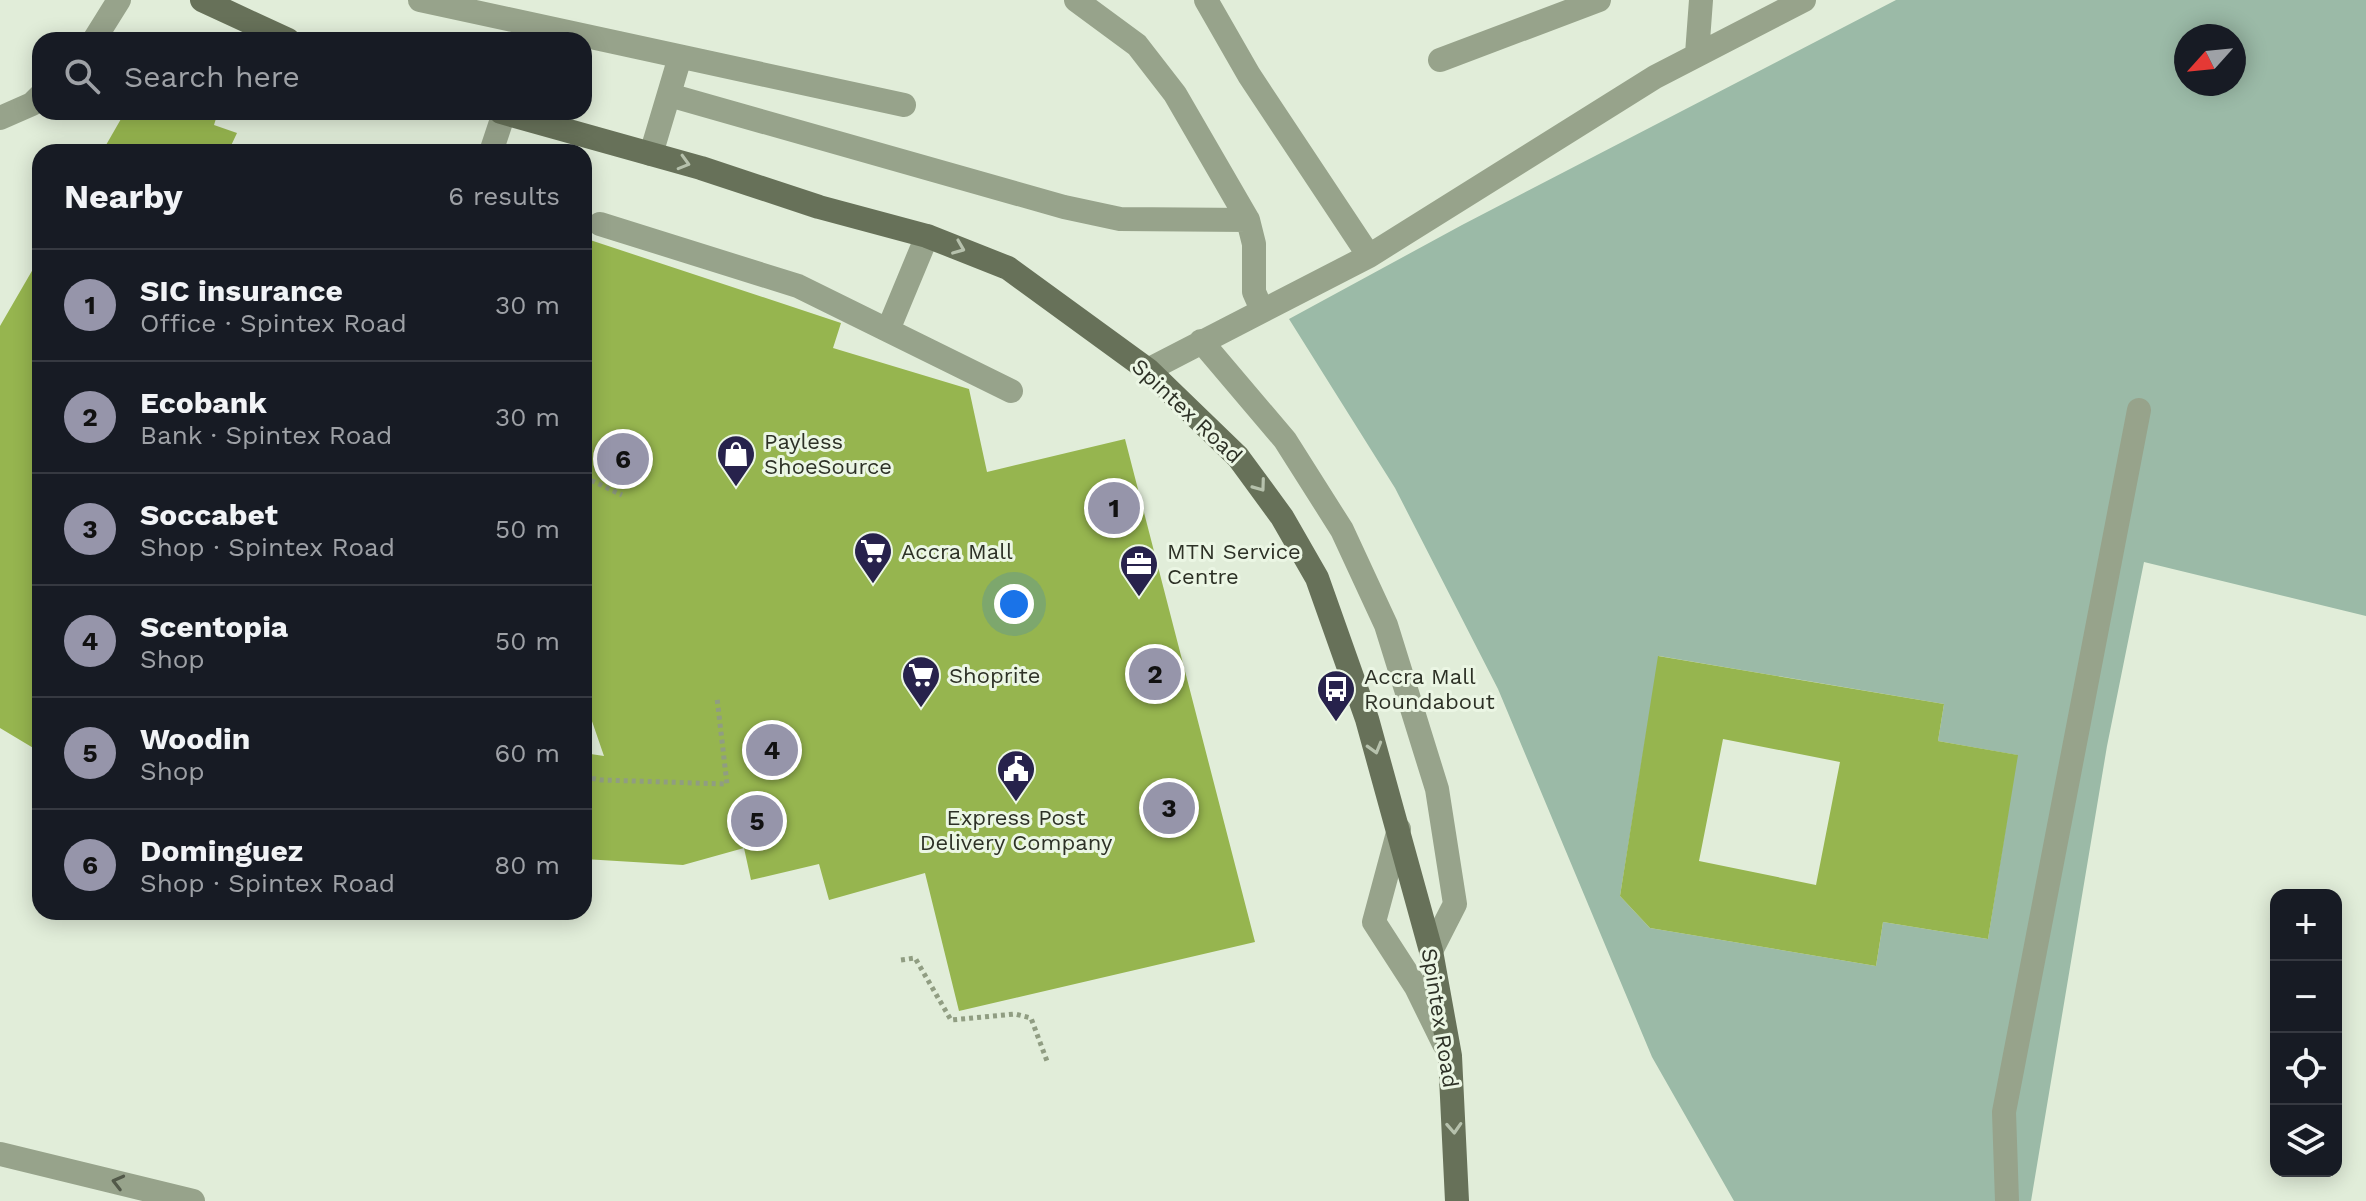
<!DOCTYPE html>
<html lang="en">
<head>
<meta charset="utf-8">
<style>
  :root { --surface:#171b24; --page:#20242c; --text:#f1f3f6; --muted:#9ea1a6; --line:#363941; --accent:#9695aa }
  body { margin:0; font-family:"Work Sans",sans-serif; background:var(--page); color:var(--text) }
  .controls { position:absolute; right:24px; bottom:24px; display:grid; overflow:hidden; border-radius:16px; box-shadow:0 4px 20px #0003 }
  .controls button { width:72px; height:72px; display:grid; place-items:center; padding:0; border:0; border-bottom:2px solid var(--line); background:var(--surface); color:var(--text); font:40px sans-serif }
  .compass { position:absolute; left:2174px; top:24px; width:72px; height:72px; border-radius:50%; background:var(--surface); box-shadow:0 4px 20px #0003; rotate:243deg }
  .you { position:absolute; left:1014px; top:604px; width:28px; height:28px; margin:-20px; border:6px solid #fff; border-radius:50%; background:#1a73e8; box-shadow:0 0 0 12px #1a73e833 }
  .badge { display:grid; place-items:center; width:52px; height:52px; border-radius:50%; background:var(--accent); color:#111; font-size:26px; font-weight:700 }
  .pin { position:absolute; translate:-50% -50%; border:4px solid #fff; box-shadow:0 2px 8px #0006 }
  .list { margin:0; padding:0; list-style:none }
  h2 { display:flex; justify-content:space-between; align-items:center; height:104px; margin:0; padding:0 32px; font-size:34px }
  h2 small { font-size:26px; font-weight:400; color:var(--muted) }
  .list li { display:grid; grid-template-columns:52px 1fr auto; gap:24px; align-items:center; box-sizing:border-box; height:112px; padding:0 32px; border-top:2px solid var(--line) }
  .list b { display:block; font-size:30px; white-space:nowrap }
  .list p { margin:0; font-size:26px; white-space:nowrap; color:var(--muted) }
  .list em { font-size:26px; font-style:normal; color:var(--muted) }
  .icon { flex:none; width:44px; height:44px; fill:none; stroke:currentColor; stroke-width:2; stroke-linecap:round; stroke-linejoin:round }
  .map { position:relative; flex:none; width:2366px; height:1201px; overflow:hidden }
  .search { position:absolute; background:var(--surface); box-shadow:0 4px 20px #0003; left:32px; top:32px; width:560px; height:88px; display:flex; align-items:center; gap:20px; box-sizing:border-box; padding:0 28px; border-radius:24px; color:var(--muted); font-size:30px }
  .panel { position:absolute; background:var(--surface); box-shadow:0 4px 20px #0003; left:32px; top:144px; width:560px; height:776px; border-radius:24px }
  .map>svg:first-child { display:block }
  .green { fill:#9bbaa7; fill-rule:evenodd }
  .building { fill:#96b54f; fill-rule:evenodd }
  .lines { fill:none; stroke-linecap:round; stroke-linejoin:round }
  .path { stroke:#909d82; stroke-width:5; stroke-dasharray:4 4; stroke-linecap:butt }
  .minor { stroke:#97a38b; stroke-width:24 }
  .major { stroke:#677159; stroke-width:24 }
  .oneway { stroke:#b6c1ac }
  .oneway2 { stroke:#525949 }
  .labels { text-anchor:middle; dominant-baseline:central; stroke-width:6; stroke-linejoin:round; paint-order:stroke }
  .street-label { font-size:22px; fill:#2d3126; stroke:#ebf6e4 }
  .poi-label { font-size:22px; fill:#2d3126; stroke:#ebf6e4; text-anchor:start }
</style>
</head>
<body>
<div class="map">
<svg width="2366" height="1201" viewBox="0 0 2366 1201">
  <rect width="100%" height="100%" fill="#e1edd9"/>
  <path class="green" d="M1896 0H2366V616L2144 562 2107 746 2031 1201H1734L1652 1057 1498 689 1395 488 1289 319 1462 225ZM2186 36H2234V84H2186ZM1659 656 1944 704 1938 741 2017 755 1988 939 1883 922 1876 966 1650 928 1620 896Z"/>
  <path class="building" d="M125 112H218L214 125 237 133 228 152H102Z
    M584 238 841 323 833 348 969 389 987 472 1125 439 1255 942 959 1011 925 873 829 900 819 864 751 880 744 848 683 865 584 859V753L604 756 584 698Z
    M40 257V752L0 728V326Z
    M1658 656 1944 704 1938 741 2018 755 1988 939 1883 922 1876 966 1650 928 1620 896ZM1723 739 1840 762 1816 885 1699 861Z"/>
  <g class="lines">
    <path class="path" d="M584 477 622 495
      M584 777 601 780 727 784 717 698
      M901 960 915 958 951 1020 1015 1014 1031 1018 1047 1061"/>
    <path class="minor" d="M420 0 904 105
      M1076 0 1137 45 1175 94 1248 220 1254 244V292L1262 310
      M1206 0 1249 75 1369 256
      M94 40 119 0
      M1697 54 1701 0
      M1440 60 1599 0
      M669 95 1064 207 1120 219 1248 220
      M0 118 32 104 40 96
      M491 152 504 113
      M651 154 680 57
      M600 224 798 286 1011 391
      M888 330 927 236
      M1201 341 1285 440 1342 530 1386 625 1437 789 1455 904 1431 951
      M1148 370 1369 256 1655 77 1804 0
      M1399 829 1374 922 1416 987 1444 1044
      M0 1154 193 1201
      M2007 1201 2004 1112 2139 410"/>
    <path class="major" d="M202 0 288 40
      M501 112 701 168 819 207 927 236 1008 268 1148 370 1238 457 1282 517 1317 578 1367 719 1431 951 1450 1056 1457 1201"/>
  </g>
  <defs><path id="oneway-chevron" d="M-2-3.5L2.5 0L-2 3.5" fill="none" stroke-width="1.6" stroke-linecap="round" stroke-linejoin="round" transform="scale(2)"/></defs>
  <g class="oneway">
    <use href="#oneway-chevron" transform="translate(684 163) rotate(16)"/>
    <use href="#oneway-chevron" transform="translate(959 248) rotate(22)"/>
    <use href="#oneway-chevron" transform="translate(1260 486) rotate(54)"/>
    <use href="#oneway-chevron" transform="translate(1375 748) rotate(74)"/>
    <use href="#oneway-chevron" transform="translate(1454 1128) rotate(87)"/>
  </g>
  <use class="oneway2" href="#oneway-chevron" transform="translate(118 1182) rotate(-166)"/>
  <defs>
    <g id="shop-pin" transform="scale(2)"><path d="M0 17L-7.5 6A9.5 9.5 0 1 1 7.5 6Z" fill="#27224c" stroke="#ebf6e4"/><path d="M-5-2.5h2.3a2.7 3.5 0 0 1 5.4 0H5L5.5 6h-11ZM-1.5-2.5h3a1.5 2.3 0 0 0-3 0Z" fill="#fff"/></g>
    <g id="supermarket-pin" transform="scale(2)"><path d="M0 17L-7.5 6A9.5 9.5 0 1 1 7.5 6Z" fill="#27224c" stroke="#ebf6e4"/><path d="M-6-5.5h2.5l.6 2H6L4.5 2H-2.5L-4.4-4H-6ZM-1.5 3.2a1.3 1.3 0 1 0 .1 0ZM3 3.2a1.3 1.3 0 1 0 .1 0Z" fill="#fff"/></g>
    <g id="office-pin" transform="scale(2)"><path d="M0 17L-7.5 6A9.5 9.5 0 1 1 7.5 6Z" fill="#27224c" stroke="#ebf6e4"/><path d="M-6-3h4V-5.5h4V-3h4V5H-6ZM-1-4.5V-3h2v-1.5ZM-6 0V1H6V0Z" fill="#fff"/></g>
    <g id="bus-pin" transform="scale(2)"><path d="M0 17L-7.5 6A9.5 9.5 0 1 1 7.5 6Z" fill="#27224c" stroke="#ebf6e4"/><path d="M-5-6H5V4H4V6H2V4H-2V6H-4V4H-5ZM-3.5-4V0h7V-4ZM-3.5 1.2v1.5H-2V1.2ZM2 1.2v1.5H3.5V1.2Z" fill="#fff"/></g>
    <g id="civic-pin" transform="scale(2)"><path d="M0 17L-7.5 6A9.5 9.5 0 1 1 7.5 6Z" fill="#27224c" stroke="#ebf6e4"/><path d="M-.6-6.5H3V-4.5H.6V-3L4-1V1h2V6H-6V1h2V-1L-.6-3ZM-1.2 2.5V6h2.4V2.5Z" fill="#fff"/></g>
  </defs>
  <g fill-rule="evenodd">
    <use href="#shop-pin" x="736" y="454"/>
    <use href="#supermarket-pin" x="873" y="551"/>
    <use href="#office-pin" x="1139" y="564"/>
    <use href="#supermarket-pin" x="921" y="675"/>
    <use href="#bus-pin" x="1336" y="689"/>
    <use href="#civic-pin" x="1016" y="769"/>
  </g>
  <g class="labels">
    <g class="street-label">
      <text transform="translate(1187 411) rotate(43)">Spintex Road</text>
      <text transform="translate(1440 1018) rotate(81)">Spintex Road</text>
    </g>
    <g class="poi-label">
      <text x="764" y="441">Payless<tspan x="764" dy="25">ShoeSource</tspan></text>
      <text x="901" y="551">Accra Mall</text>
      <text x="1167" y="551">MTN Service<tspan x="1167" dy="25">Centre</tspan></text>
      <text x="949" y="675">Shoprite</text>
      <text x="1364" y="676">Accra Mall<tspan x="1364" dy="25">Roundabout</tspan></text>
      <text x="1016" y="817" text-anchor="middle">Express Post<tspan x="1016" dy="25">Delivery Company</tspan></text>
    </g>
  </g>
</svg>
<div class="controls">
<button>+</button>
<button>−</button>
<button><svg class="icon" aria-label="locate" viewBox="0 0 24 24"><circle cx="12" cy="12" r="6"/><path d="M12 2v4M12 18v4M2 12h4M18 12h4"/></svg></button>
<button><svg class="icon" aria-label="layers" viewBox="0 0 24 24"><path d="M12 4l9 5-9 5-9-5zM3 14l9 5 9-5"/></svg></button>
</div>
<svg class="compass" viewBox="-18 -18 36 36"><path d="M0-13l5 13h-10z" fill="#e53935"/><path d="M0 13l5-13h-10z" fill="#9ea1a6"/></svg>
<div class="you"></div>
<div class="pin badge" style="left:1114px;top:508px">1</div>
<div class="pin badge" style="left:1155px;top:674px">2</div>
<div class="pin badge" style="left:1169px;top:808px">3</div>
<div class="pin badge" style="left:772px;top:750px">4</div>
<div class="pin badge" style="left:757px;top:821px">5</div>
<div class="pin badge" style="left:623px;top:459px">6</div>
<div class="search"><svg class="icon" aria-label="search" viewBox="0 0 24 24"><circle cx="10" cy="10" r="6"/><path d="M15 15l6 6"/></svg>Search here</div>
<section class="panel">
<h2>Nearby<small>6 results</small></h2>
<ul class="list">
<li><span class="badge">1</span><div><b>SIC insurance</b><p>Office · Spintex Road</p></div><em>30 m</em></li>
<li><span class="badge">2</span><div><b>Ecobank</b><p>Bank · Spintex Road</p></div><em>30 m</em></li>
<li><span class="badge">3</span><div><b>Soccabet</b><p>Shop · Spintex Road</p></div><em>50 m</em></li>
<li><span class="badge">4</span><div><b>Scentopia</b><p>Shop</p></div><em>50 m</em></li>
<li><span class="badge">5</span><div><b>Woodin</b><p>Shop</p></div><em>60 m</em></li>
<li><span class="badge">6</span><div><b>Dominguez</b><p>Shop · Spintex Road</p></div><em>80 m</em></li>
</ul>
</section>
</div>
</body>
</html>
